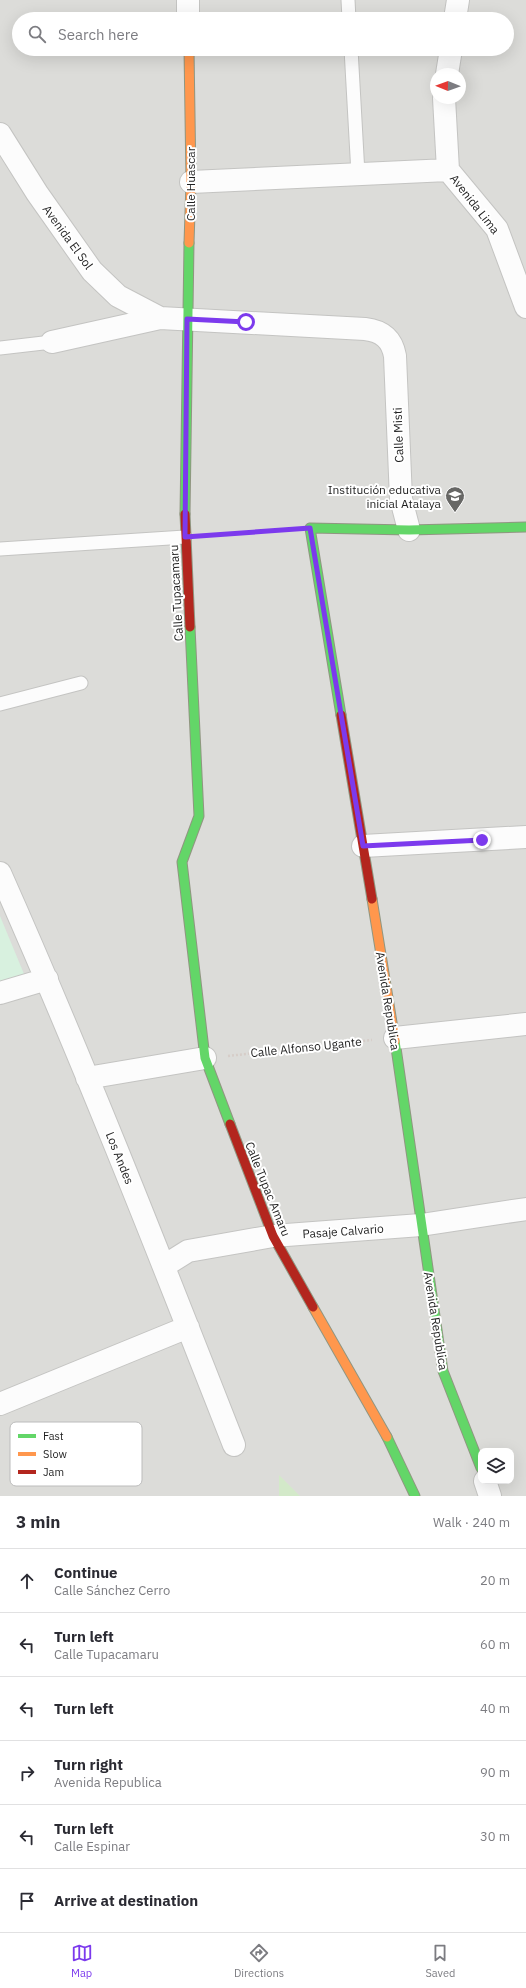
<!DOCTYPE html>
<html lang="en">
<head>
<meta charset="utf-8">
<style>
  :root { --surface:#fff; --page:#f7f7f7; --text:#2b2b33; --muted:#7c7c81; --line:#e1e1e2; --accent:#7c3aed }
  body { margin:0; font-family:"IBM Plex Sans",sans-serif; background:var(--page); color:var(--text) }
  .controls { position:absolute; right:12px; bottom:12px; display:grid; overflow:hidden; border-radius:8px; box-shadow:0 4px 16px #0002 }
  .controls button { width:36px; height:36px; display:grid; place-items:center; padding:0; border:0; border-bottom:1px solid var(--line); background:var(--surface); color:var(--text); font:20px sans-serif }
  .compass { position:absolute; left:430px; top:68px; width:36px; height:36px; border-radius:50%; background:var(--surface); box-shadow:0 4px 16px #0002; rotate:271deg }
  .stop { position:absolute; width:12px; height:12px; margin:-9px; border:3px solid #7c3aed; border-radius:50%; background:#fff }
  .stop.end { background:#7c3aed; border-color:#fff; box-shadow:0 1px 4px #0008 }
  .list { margin:0; padding:0; list-style:none }
  h2 { display:flex; justify-content:space-between; align-items:center; height:52px; margin:0; padding:0 16px; font-size:17px }
  h2 small { font-size:13px; font-weight:400; color:var(--muted) }
  .list li { display:grid; grid-template-columns:26px 1fr auto; gap:12px; align-items:center; box-sizing:border-box; height:64px; padding:0 16px; border-top:1px solid var(--line) }
  .list b { display:block; font-size:15px; white-space:nowrap }
  .list p { margin:0; font-size:13px; white-space:nowrap; color:var(--muted) }
  .list em { font-size:13px; font-style:normal; color:var(--muted) }
  .icon { flex:none; width:22px; height:22px; fill:none; stroke:currentColor; stroke-width:2; stroke-linecap:round; stroke-linejoin:round }
  .map { position:relative; flex:none; width:526px; height:1496px; overflow:hidden }
  .search { position:absolute; background:var(--surface); box-shadow:0 4px 16px #0002; left:12px; right:12px; top:12px; height:44px; display:flex; align-items:center; gap:10px; box-sizing:border-box; padding:0 14px; border-radius:22px; color:var(--muted); font-size:15px }
  .sheet { height:436px; background:var(--surface) }
  nav { display:flex; justify-content:space-around; align-items:center; box-sizing:border-box; height:56px; border-top:1px solid var(--line); background:var(--surface); font-size:11px; color:var(--muted) }
  nav a { display:grid; justify-items:center; gap:2px }
  nav .on { color:var(--accent) }
  .map>svg:first-child { display:block }
  .residential { fill:#dcdcd9; fill-rule:evenodd }
  .grass { fill:#d3e9c9 }
  .park { fill:#d8f1df }
  .lines { fill:none; stroke-linecap:round; stroke-linejoin:round }
  .lane-casing { stroke:#c4c4c2; stroke-width:15 }
  .street-casing { stroke:#c4c4c2; stroke-width:24 }
  .fast-casing { stroke:#909681; stroke-width:11 }
  .slow-casing { stroke:#909681; stroke-width:11 }
  .jam-casing { stroke:#909681; stroke-width:11 }
  .path { stroke:#d6cdc8; stroke-width:2.5; stroke-dasharray:2 2; stroke-linecap:butt }
  .lane { stroke:#fcfcfc; stroke-width:13 }
  .street { stroke:#fcfcfc; stroke-width:22 }
  .fast { stroke:#63d668; stroke-width:9 }
  .slow { stroke:#ff974d; stroke-width:9 }
  .jam { stroke:#b3261e; stroke-width:9 }
  .route { stroke:#7c3aed; stroke-width:5 }
  .labels { text-anchor:middle; dominant-baseline:central; stroke-width:4; stroke-linejoin:round; paint-order:stroke }
  .street-label { font-size:12px; fill:#1f1f1f; stroke:#fff }
  .poi-label { font-size:12px; fill:#1f1f1f; stroke:#fff; text-anchor:end }
  .key { fill:#fff; stroke:#bcbcbc; stroke-width:1 }
  .key-label { font-size:11px; fill:#1f1f1f }
</style>
</head>
<body>
<div class="map">
<svg width="526" height="1496" viewBox="0 0 526 1496">
  <rect width="100%" height="100%" fill="#edede8"/>
  <path class="residential" d="M0 0H526V1496H0ZM19 19H507V49H19ZM436 74H460V98H436ZM481 1451H511V1481H481Z"/>
  <path class="grass" d="M279 1475 300 1496H279Z"/>
  <path class="park" d="M0 916 24 974 0 982Z"/>
  <g class="lines">
    <g class="lane-casing">
      <path id="lane" d="M348 0 349 19
        M351 49 358 174
        M0 348 52 342
        M0 549 185 537
        M0 704 81 683"/>
    </g>
    <g class="street-casing">
      <path id="street" d="M188 0V19
        M455 19 458 0
        M447 74 451 49
        M444 98 448 170 497 229 526 307
        M0 134 37 193 92 271 118 296 160 318
        M191 182 448 170
        M52 342 160 318 365 329C382 331 392 339 395 356L401 499 409 530
        M363 846 526 837
        M0 873C84 1062 159 1254 234 1445
        M0 993 47 979
        M395 1038 526 1024
        M87 1078 205 1058
        M164 1266 188 1251 273 1236 421 1225 526 1209
        M0 1404 188 1327
        M485 1481 490 1496"/>
    </g>
    <g class="fast-casing">
      <path id="fast" d="M185 514 189 243
        M190 627 199 816 182 862 205 1058 230 1124
        M341 715 310 528 409 530 526 527
        M395 1041 443 1371 481 1468
        M387 1437 415 1496"/>
    </g>
    <g class="slow-casing">
      <path id="slow" d="M189 49 191 182 189 243
        M372 899 395 1041
        M313 1307 387 1437"/>
    </g>
    <g class="jam-casing">
      <path id="jam" d="M185 514 190 627
        M341 715 372 899
        M230 1124 273 1236 313 1307"/>
    </g>
    <path class="path" d="M207 536 287 530
      M228 1056 372 1040"/>
    <use href="#lane" class="lane"/>
    <use href="#street" class="street"/>
    <use href="#fast" class="fast"/>
    <use href="#slow" class="slow"/>
    <use href="#jam" class="jam"/>
  </g>
  <g class="lines">
    <path class="route" d="M246 322 187 319 185 537 310 528 363 846 482 840"/>
  </g>
  <defs>
    <g id="school-pin" transform="scale(1)"><path d="M0 17L-7.5 6A9.5 9.5 0 1 1 7.5 6Z" fill="#676765" stroke="#fff"/><path d="M0-5L7-2L0 1L-7-2ZM-4 1L0 2.5L4 1V4Q0 6-4 4Z" fill="#fff"/></g>
  </defs>
  <g fill-rule="evenodd">
    <use href="#school-pin" x="455" y="496"/>
  </g>
  <g class="labels">
    <g class="street-label">
      <text transform="translate(190 184) rotate(-90)">Calle Huascar</text>
      <text transform="translate(475 204) rotate(52)">Avenida Lima</text>
      <text transform="translate(68 237) rotate(54)">Avenida El Sol</text>
      <text transform="translate(398 435) rotate(-92)">Calle Misti</text>
      <text transform="translate(176 593) rotate(-93)">Calle Tupacamaru</text>
      <text transform="translate(388 1001) rotate(81)">Avenida Republica</text>
      <text transform="translate(306 1047) rotate(-6)">Calle Alfonso Ugante</text>
      <text transform="translate(120 1158) rotate(68)">Los Andes</text>
      <text transform="translate(268 1189) rotate(68)">Calle Tupac Amaru</text>
      <text transform="translate(343 1231) rotate(-4)">Pasaje Calvario</text>
      <text transform="translate(436 1321) rotate(81)">Avenida Republica</text>
    </g>
    <g class="poi-label">
      <text x="441" y="489">Institución educativa<tspan x="441" dy="14">inicial Atalaya</tspan></text>
    </g>
  </g>
  <rect x="10" y="1422" width="132" height="64" rx="6" class="key"/>
  <rect x="18" y="1434" width="18" height="4" fill="#63d668"/>
  <rect x="18" y="1452" width="18" height="4" fill="#ff974d"/>
  <rect x="18" y="1470" width="18" height="4" fill="#b3261e"/>
  <g class="key-label">
    <text x="43" y="1440">Fast</text>
    <text x="43" y="1458">Slow</text>
    <text x="43" y="1476">Jam</text>
  </g>
</svg>
<div class="controls">
<button><svg class="icon" aria-label="layers" viewBox="0 0 24 24"><path d="M12 4l9 5-9 5-9-5zM3 14l9 5 9-5"/></svg></button>
</div>
<svg class="compass" viewBox="-18 -18 36 36"><path d="M0-13l5 13h-10z" fill="#e53935"/><path d="M0 13l5-13h-10z" fill="#7c7c81"/></svg>
<div class="stop" style="left:246px;top:322px"></div>
<div class="stop end" style="left:482px;top:840px"></div>
<div class="search"><svg class="icon" aria-label="search" viewBox="0 0 24 24"><circle cx="10" cy="10" r="6"/><path d="M15 15l6 6"/></svg>Search here</div>
</div>
<section class="sheet">
<h2>3 min<small>Walk · 240 m</small></h2>
<ul class="list">
<li><svg class="icon" aria-label="ahead" viewBox="0 0 24 24"><path d="M12 20V5M6 11l6-6 6 6"/></svg><div><b>Continue</b><p>Calle Sánchez Cerro</p></div><em>20 m</em></li>
<li><svg class="icon" aria-label="left" viewBox="0 0 24 24"><path d="M17 20v-9H6M10 6l-5 5 5 5"/></svg><div><b>Turn left</b><p>Calle Tupacamaru</p></div><em>60 m</em></li>
<li><svg class="icon" aria-label="left" viewBox="0 0 24 24"><path d="M17 20v-9H6M10 6l-5 5 5 5"/></svg><div><b>Turn left</b></div><em>40 m</em></li>
<li><svg class="icon" aria-label="right" viewBox="0 0 24 24"><path d="M7 20v-9h11M14 6l5 5-5 5"/></svg><div><b>Turn right</b><p>Avenida Republica</p></div><em>90 m</em></li>
<li><svg class="icon" aria-label="left" viewBox="0 0 24 24"><path d="M17 20v-9H6M10 6l-5 5 5 5"/></svg><div><b>Turn left</b><p>Calle Espinar</p></div><em>30 m</em></li>
<li><svg class="icon" aria-label="arrive" viewBox="0 0 24 24"><path d="M6 21V4h12l-3 4 3 4H6"/></svg><div><b>Arrive at destination</b></div></li>
</ul>
</section>
<nav>
<a class="on"><svg class="icon" aria-label="map" viewBox="0 0 24 24"><path d="M3 6l6-2 6 2 6-2v14l-6 2-6-2-6 2zM9 4v14M15 6v14"/></svg>Map</a>
<a><svg class="icon" aria-label="directions" viewBox="0 0 24 24"><path d="M12 3l9 9-9 9-9-9zM9 14v-3h6M13 9l2 2-2 2"/></svg>Directions</a>
<a><svg class="icon" aria-label="saved" viewBox="0 0 24 24"><path d="M7 4h10v16l-5-4-5 4z"/></svg>Saved</a>
</nav>
</body>
</html>
